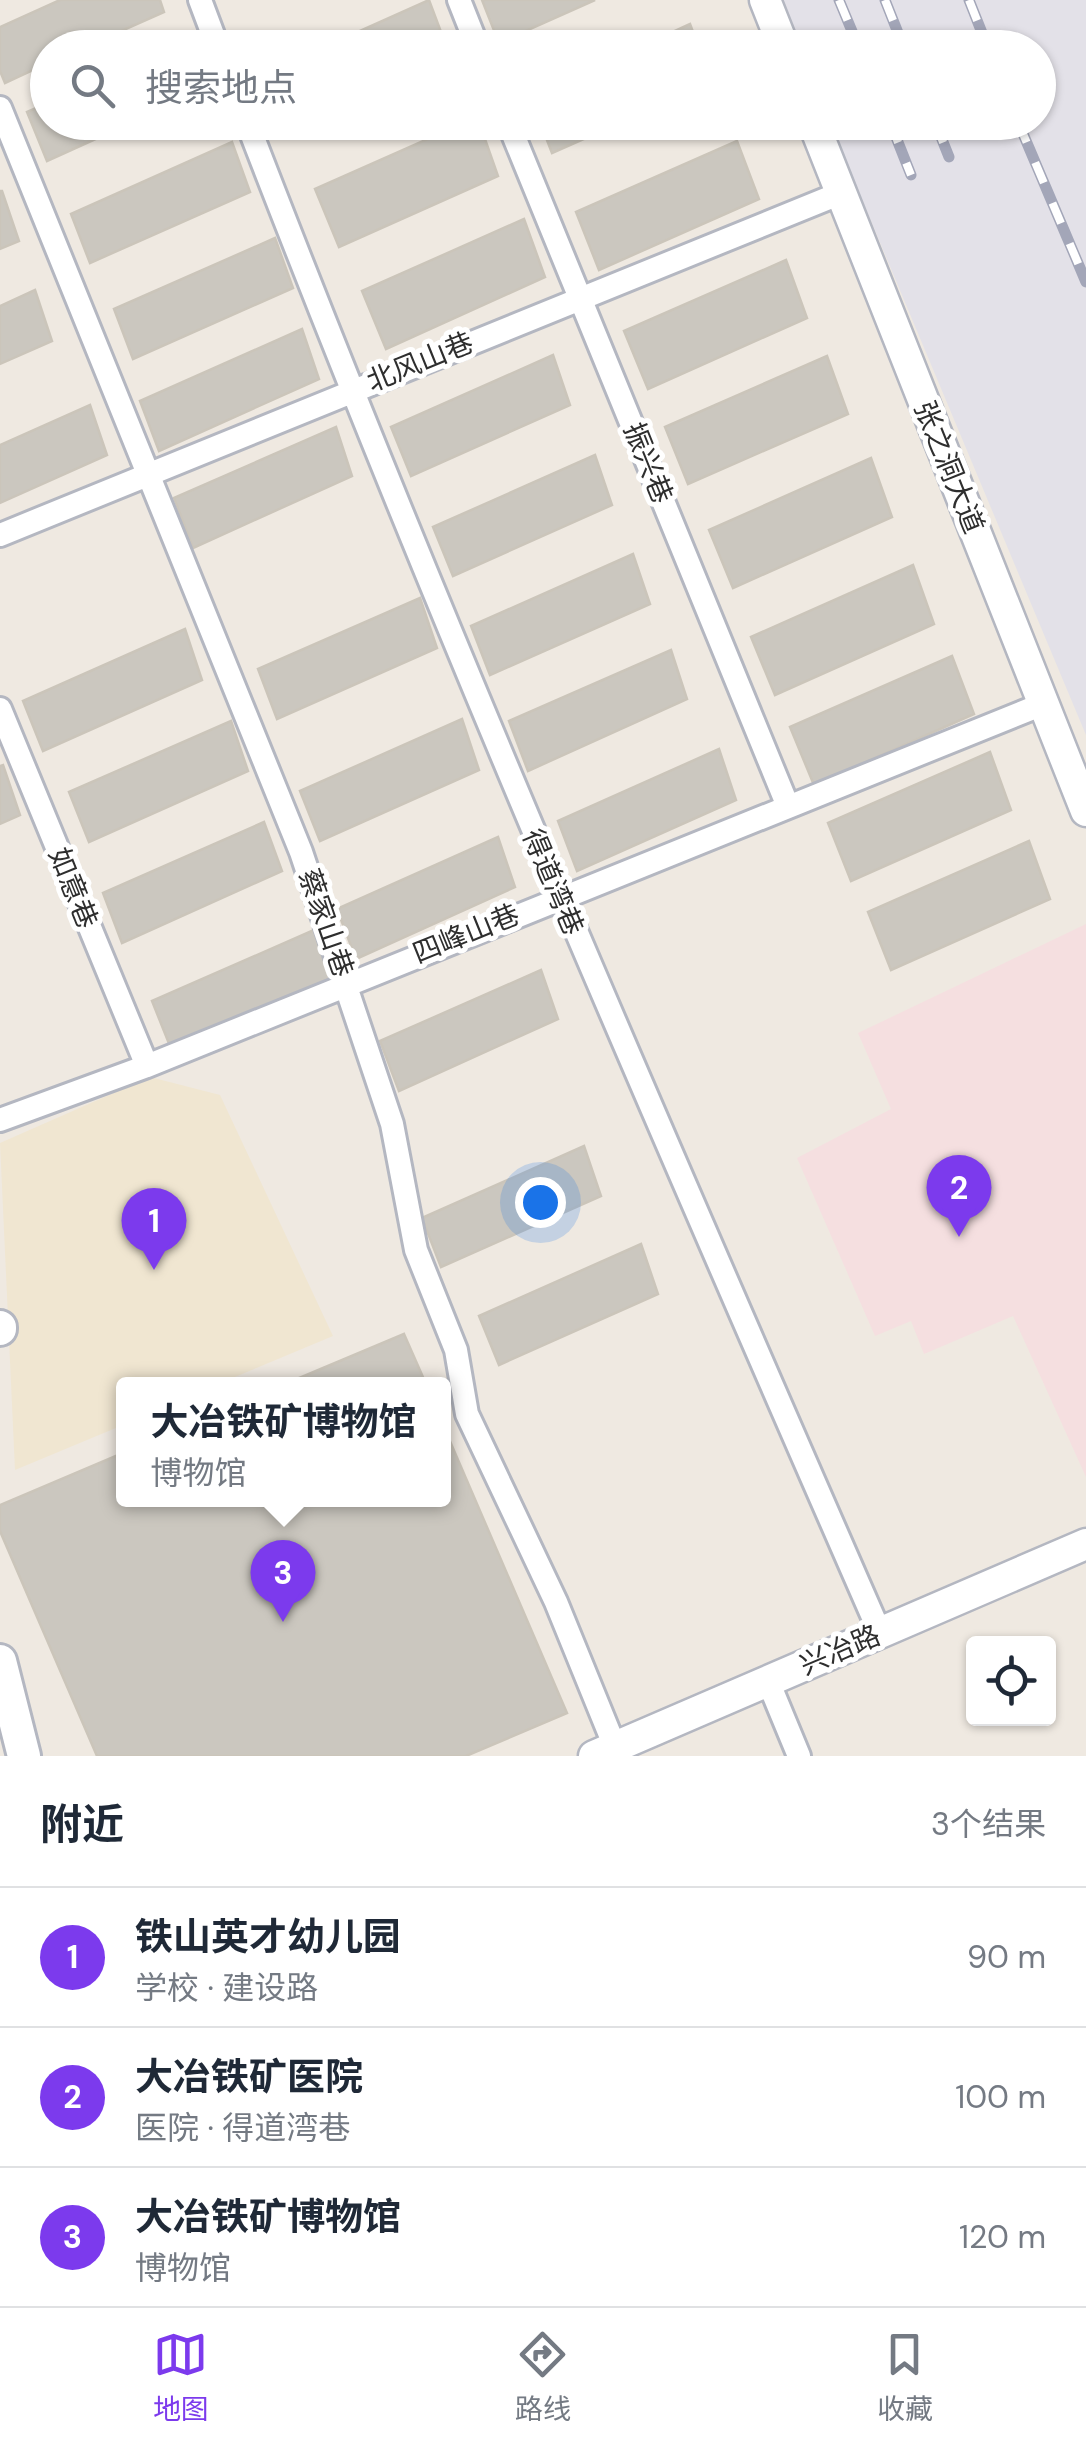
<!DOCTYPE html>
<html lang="zh">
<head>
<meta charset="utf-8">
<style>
  :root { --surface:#fff; --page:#f6f6f7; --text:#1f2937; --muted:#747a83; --line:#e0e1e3; --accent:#7c3aed }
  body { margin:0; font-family:"DM Sans","Noto Sans SC",sans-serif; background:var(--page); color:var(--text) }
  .controls { position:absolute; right:30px; bottom:30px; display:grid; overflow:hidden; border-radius:10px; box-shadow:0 2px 8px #0004 }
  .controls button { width:90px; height:90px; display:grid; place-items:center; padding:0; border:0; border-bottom:2px solid var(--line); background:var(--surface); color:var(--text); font:50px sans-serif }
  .you { position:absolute; left:540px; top:1202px; width:35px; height:35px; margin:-25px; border:8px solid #fff; border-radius:50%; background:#1a73e8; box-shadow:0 0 0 15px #1a73e833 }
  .badge { display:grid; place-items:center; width:65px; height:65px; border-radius:50%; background:var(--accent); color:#fff; font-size:32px; font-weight:700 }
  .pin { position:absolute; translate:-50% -82px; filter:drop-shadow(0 2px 5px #0008) }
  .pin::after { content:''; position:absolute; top:52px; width:35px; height:30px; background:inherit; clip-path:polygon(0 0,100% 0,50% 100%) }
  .popup { position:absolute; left:116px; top:1377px; width:335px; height:130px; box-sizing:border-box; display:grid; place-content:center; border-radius:10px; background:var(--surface); filter:drop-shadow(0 2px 8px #0005); font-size:32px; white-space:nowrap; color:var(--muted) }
  .popup b { font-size:38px; color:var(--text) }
  .popup::after { content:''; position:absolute; left:50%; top:100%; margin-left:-20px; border:20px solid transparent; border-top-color:var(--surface) }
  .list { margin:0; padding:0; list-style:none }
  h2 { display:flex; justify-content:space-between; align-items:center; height:130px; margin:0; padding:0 40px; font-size:42px }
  h2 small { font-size:32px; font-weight:400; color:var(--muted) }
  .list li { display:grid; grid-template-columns:65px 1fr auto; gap:30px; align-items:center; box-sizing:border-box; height:140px; padding:0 40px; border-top:2px solid var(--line) }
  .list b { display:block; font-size:38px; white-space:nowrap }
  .list p { margin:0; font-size:32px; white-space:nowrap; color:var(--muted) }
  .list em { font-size:32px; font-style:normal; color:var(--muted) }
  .icon { flex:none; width:55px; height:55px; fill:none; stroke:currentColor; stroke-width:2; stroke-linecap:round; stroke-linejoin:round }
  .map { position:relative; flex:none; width:1086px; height:1756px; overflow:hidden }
  .search { position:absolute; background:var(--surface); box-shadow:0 2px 8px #0004; left:30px; right:30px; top:30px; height:110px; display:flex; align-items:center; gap:25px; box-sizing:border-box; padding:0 35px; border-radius:55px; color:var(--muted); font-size:38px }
  .sheet { height:550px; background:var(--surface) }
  nav { display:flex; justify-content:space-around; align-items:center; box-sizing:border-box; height:140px; border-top:2px solid var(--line); background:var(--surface); font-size:28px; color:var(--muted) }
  nav a { display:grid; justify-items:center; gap:5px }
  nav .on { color:var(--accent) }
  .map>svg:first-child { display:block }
  .industrial { fill:#e3e1e8 }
  .education { fill:#f0e6d1 }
  .medical { fill:#f5dfe0 }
  .building { fill:#cbc7bf; stroke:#cbc5ba; stroke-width:2.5 }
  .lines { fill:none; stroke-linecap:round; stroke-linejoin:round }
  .minor-casing { stroke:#b4b7c1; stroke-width:28 }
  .tertiary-casing { stroke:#b4b7c1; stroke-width:35 }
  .secondary-casing { stroke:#b4b7c1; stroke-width:38 }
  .minor { stroke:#fff; stroke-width:22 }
  .tertiary { stroke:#fff; stroke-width:30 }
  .secondary { stroke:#fff; stroke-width:32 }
  .rail-casing { stroke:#a3a6b8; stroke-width:11 }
  .rail { stroke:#fff; stroke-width:8; stroke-dasharray:22; stroke-linecap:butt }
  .labels { text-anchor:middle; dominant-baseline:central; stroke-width:10; stroke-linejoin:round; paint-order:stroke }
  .street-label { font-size:28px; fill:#2e2e2e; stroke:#fff }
</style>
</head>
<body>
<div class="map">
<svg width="1086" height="1756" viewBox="0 0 1086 1756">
  <rect width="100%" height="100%" fill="#efe9e1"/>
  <path class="industrial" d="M779 0H1086V735L830 123 1038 122V48L799 47Z"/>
  <path class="education" d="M150 1077 220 1095 333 1336 218 1384H123V1425L15 1470 0 1143Z"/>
  <path class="medical" d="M1086 924V1477L1013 1316 924 1354 911 1321 875 1336 797 1158 891 1109 858 1033Z"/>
  <path class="building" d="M60 0H160L164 12 83 48H48V63L5 83 0 71V27Z
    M429 0 447 48H322Z
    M482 0H595L499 43Z
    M690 24 699 48H638Z
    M48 103V122H133L47 161 27 112Z
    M466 122H479L498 176 339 247 315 189Z
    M540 122H622L552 153Z
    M737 141 759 199 599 270 576 212Z
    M232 142 250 192 90 263 71 214Z
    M2 191 19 241 0 249V191Z
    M524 219 545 277 386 349 362 291Z
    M275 238 293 288 133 359 114 309Z
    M786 260 807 318 648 389 624 331Z
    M35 290 52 341 0 364V306Z
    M302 329 319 379 159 451 140 401Z
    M553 355 570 405 411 476 391 427Z
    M827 356 848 414 688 484 665 427Z
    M90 405 107 455 0 503V445Z
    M336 427 352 476 193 548 174 498Z
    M595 455 612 505 453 576 433 527Z
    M871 458 892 517 733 588 709 530Z
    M633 554 650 604 490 675 471 626Z
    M913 565 934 624 775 695 751 637Z
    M420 598 437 648 277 719 258 669Z
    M185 629 202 680 43 751 23 701Z
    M671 650 687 699 528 771 509 721Z
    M952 656 974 714 814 785 790 727Z
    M462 719 479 770 320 841 300 791Z
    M231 721 248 771 89 842 69 792Z
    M719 749 736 800 577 871 558 821Z
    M990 752 1011 810 851 881 828 823Z
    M3 765 20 815 0 824V766Z
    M264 822 282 871 122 943 103 893Z
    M498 837 515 887 356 959 337 909Z
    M1029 841 1050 899 891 970 868 912Z
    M314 930 331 980 172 1051 152 1001Z
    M541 970 558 1019 399 1091 380 1041Z
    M584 1146 601 1196 441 1267 422 1218Z
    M641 1244 658 1294 499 1365 479 1316Z
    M404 1334 426 1384H285Z
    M443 1425 567 1713 466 1756H97L0 1531V1505L123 1453V1500H443Z"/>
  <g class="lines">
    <g class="minor-casing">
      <path id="minor" d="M200 0 218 48
        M459 0 478 48
        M0 108 301 852 392 1124 416 1250 456 1350 467 1414 556 1602 615 1747
        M247 122C443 632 661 1132 880 1633
        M508 122 787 804
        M0 535 841 193
        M0 709 147 1066
        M0 1120 147 1066 1043 704
        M768 1681 799 1756"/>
    </g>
    <g class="tertiary-casing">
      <path id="tertiary" d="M765 0 784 48
        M813 122 1086 811
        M594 1756 1086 1544"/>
    </g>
    <g class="secondary-casing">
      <path id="secondary" d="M0 1327V1329
        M0 1661 24 1756"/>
    </g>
    <use href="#minor" class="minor"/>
    <use href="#tertiary" class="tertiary"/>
    <use href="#secondary" class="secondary"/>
    <g class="rail-casing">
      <path id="rail" d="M839 0 859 48
        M885 0 904 48
        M969 0 988 48
        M890 122 911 175
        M935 122 949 157
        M1018 122 1086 282"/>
    </g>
    <use href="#rail" class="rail"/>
  </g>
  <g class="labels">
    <g class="street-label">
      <text transform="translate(420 362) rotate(-22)">北风山巷</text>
      <text transform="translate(648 463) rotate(68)">振兴巷</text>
      <text transform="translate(949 467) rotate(68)">张之洞大道</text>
      <text transform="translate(553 882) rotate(67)">得道湾巷</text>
      <text transform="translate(73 888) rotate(68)">如意巷</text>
      <text transform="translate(326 923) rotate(71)">蔡家山巷</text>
      <text transform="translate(466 934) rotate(-22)">四峰山巷</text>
      <text transform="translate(840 1650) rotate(-23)">兴冶路</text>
    </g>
  </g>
</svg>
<div class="controls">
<button><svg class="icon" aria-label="locate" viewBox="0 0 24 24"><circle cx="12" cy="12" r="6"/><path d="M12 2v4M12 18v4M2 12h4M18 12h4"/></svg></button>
</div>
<div class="you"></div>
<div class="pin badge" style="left:154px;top:1270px">1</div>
<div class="pin badge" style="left:959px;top:1237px">2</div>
<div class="pin badge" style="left:283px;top:1622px">3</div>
<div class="popup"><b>大冶铁矿博物馆</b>博物馆</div>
<div class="search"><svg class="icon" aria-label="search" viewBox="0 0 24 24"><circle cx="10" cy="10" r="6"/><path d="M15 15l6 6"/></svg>搜索地点</div>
</div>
<section class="sheet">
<h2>附近<small>3个结果</small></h2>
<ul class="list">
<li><span class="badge">1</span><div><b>铁山英才幼儿园</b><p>学校 · 建设路</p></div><em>90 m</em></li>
<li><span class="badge">2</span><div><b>大冶铁矿医院</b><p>医院 · 得道湾巷</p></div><em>100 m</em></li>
<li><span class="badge">3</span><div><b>大冶铁矿博物馆</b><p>博物馆</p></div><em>120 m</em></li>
</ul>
</section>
<nav>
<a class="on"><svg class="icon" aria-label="map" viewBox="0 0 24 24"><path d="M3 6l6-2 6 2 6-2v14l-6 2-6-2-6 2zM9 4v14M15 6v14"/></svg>地图</a>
<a><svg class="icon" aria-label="directions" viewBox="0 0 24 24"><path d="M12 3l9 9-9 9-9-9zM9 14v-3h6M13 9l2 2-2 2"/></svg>路线</a>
<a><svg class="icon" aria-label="saved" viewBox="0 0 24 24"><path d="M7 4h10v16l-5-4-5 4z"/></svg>收藏</a>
</nav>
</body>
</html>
